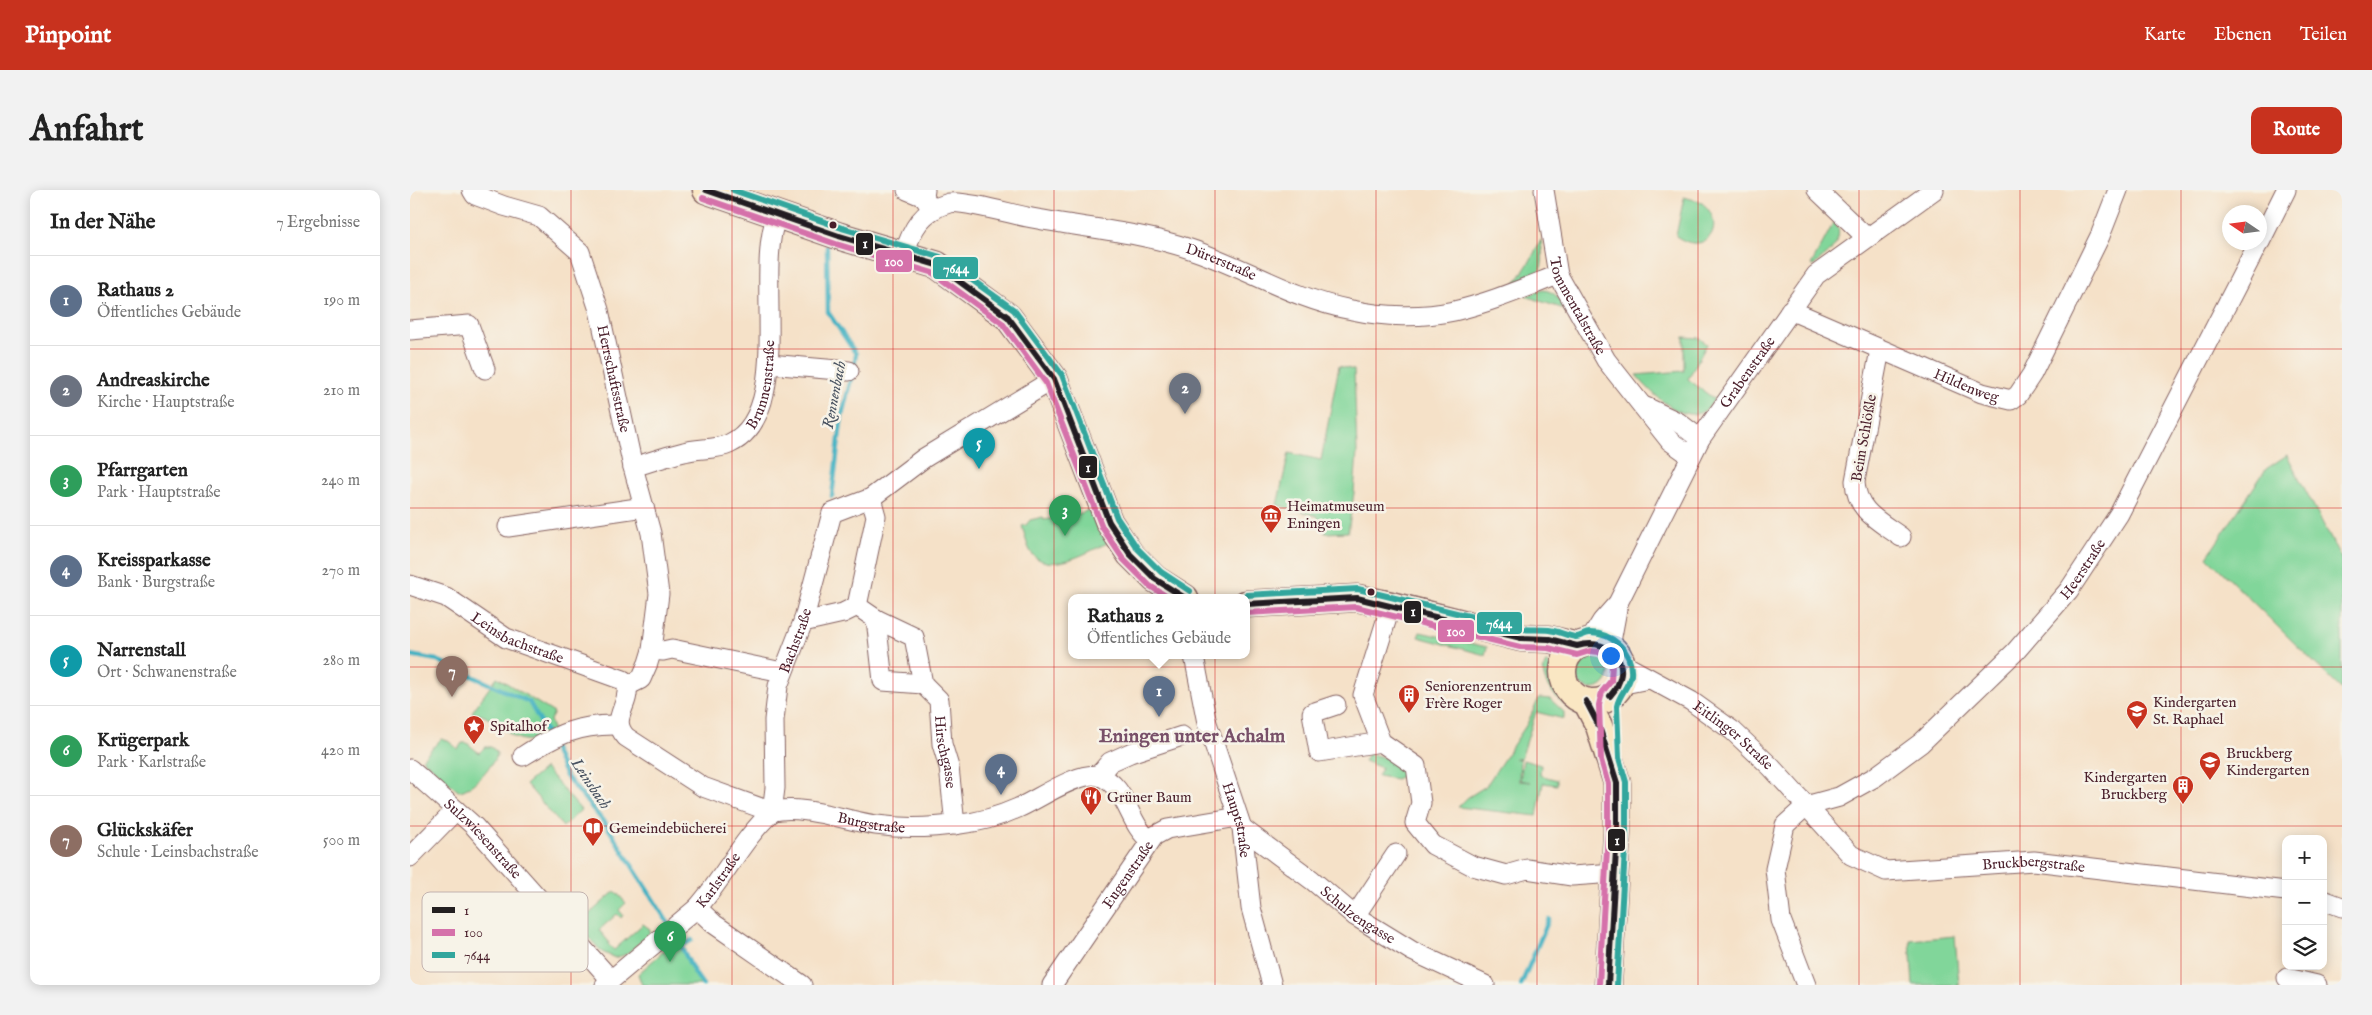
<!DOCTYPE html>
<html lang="de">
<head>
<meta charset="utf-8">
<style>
  :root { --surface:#fff; --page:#f2f2f2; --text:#222; --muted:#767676; --line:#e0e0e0; --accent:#c8321e }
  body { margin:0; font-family:"IM FELL English",serif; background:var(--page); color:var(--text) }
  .controls { position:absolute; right:15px; bottom:15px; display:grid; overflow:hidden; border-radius:10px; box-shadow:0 2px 12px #0003 }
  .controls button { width:45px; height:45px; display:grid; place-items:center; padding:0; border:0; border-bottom:1px solid var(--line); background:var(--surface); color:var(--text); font:25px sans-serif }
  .compass { position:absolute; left:1812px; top:15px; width:45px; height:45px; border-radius:50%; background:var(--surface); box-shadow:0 2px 12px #0003; rotate:283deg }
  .you { position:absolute; left:1200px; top:465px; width:18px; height:18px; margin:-12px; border:4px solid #fff; border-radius:50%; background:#1a73e8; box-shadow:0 0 0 8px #1a73e833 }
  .badge { display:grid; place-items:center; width:32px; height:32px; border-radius:50%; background:var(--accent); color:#fff; font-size:16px; font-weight:700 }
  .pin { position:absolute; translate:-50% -41px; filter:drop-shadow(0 1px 2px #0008) }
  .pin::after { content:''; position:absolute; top:26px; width:18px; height:15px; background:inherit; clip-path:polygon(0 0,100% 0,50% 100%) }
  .popup { position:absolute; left:658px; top:404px; width:182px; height:65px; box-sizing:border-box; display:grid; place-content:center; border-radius:10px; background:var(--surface); filter:drop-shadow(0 1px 4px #0005); font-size:16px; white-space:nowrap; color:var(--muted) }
  .popup b { font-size:19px; color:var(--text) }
  .popup::after { content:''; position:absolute; left:50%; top:100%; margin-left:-10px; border:10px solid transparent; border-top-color:var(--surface) }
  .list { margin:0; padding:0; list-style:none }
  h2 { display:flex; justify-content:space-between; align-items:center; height:65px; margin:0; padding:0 20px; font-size:21px }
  h2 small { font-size:16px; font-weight:400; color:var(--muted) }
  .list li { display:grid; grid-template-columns:32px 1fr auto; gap:15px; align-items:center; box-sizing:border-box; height:90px; padding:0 20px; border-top:1px solid var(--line) }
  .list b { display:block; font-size:19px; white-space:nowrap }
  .list p { margin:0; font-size:16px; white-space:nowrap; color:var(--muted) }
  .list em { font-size:16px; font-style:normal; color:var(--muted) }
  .icon { flex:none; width:28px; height:28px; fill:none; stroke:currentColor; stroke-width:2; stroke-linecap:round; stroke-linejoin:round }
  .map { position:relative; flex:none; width:1932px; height:795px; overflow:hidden; border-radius:10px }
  header { display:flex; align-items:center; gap:30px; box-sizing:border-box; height:70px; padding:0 25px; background:var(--accent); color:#fff }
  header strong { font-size:24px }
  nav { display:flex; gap:28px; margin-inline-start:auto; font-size:18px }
  .intro { display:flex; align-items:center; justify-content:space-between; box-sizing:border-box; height:120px; padding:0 30px }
  h1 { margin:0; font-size:35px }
  .button { padding:12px 22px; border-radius:10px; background:var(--accent); color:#fff; font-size:18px; font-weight:700 }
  main { display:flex; gap:30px; padding:0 30px }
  aside { flex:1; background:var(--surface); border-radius:10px; box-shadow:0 2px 12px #0003 }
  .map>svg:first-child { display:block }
  .green { fill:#81d69a; stroke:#667a62 }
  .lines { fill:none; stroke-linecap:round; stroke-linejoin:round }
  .stream { stroke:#45b2c3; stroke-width:4.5 }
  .minor-casing { stroke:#866362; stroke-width:21 }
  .secondary-casing { stroke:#866362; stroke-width:29 }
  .minor { stroke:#fff; stroke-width:19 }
  .secondary { stroke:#fae7c3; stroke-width:26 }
  .bus-1-casing { stroke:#f7f3e8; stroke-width:10 }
  .bus-2-casing { stroke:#f7f3e8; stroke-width:10 }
  .bus-3-casing { stroke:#f7f3e8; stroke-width:10 }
  .bus-1 { stroke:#231f20; stroke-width:6 }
  .bus-2 { stroke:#d571aa; stroke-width:6 }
  .bus-3 { stroke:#32a69d; stroke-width:6 }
  .grid { fill:none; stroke:#d62828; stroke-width:1; stroke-opacity:0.55 }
  .bus-dot { fill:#4a1f2b; stroke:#f7f3e8; stroke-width:2 }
  .labels { text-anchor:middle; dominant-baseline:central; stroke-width:5; stroke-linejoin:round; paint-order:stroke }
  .street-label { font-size:15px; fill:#4a1f2b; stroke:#f7f3e8 }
  .poi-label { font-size:15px; fill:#4a1f2b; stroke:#f7f3e8; text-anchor:start }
  .water-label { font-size:16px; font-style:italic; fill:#485260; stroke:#f7f3e8 }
  .district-label { font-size:20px; font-weight:bold; fill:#785069; stroke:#f7f3e8 }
  .key { fill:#f7f3e8; stroke:#c3b3af; stroke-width:1 }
  .key-label { font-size:14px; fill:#4a1f2b }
  .line-badge { stroke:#f7f3e8; stroke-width:2 }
  .badge-label { font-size:14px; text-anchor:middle; font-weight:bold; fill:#fff }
</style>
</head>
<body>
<header>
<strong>Pinpoint</strong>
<nav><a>Karte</a><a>Ebenen</a><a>Teilen</a></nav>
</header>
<div class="intro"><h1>Anfahrt</h1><a class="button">Route</a></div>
<main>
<aside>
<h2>In der Nähe<small>7 Ergebnisse</small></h2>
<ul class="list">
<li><span class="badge" style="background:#5c6f8a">1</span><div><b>Rathaus 2</b><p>Öffentliches Gebäude</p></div><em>190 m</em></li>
<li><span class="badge" style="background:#6b7280">2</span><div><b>Andreaskirche</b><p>Kirche · Hauptstraße</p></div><em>210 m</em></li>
<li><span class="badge" style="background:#2e9e5b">3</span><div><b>Pfarrgarten</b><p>Park · Hauptstraße</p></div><em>240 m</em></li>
<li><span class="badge" style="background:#5c6f8a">4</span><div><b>Kreissparkasse</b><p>Bank · Burgstraße</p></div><em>270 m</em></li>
<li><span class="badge" style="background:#0f9aa8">5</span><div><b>Narrenstall</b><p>Ort · Schwanenstraße</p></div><em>280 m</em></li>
<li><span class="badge" style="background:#2e9e5b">6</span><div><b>Krügerpark</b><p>Park · Karlstraße</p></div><em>420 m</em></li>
<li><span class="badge" style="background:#8d6e63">7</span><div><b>Glückskäfer</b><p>Schule · Leinsbachstraße</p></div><em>500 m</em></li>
</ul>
</aside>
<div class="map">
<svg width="1932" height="795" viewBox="0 0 1932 795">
  <rect width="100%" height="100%" fill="#f7f3e8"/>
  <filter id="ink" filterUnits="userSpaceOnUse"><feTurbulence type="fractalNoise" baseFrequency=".02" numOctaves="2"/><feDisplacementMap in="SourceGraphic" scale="10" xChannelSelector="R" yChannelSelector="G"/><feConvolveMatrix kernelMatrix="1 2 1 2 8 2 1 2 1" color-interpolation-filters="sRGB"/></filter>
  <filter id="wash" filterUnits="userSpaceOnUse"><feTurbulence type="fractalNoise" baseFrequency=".0096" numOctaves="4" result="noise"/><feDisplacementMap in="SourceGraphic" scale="20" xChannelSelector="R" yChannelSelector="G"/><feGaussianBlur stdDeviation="1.12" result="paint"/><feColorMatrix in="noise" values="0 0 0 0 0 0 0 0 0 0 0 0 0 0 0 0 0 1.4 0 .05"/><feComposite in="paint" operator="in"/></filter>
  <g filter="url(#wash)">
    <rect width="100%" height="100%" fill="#f5e1c8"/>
    <path class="green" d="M1274 7C1280 9 1287 10 1292 13 1318 34 1297 68 1266 46Z
      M1424 32 1428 37C1432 56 1416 65 1403 76L1401 75Z
      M1131 50C1134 82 1134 82 1105 94L1120 71Z
      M1133 100C1145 101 1150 109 1154 119L1115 106Z
      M1274 147 1289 148 1297 154 1278 189 1304 209C1302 213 1298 219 1294 221 1271 235 1239 200 1226 185L1274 181Z
      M929 176 944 180 947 262 944 303 938 342 915 343 907 326 867 315 879 263 911 270Z
      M1877 265 1932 370V500L1797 367 1856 279Z
      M679 320 700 352C680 360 643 385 623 365 617 358 615 345 612 336L616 335 620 330 633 327 634 330 656 326 657 328Z
      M1010 442 1077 457 1075 465 1008 447Z
      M1165 482a17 17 0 1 1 34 0a17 17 0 1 1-34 0Z
      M1136 472C1144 479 1143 488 1147 497 1152 507 1161 513 1171 518V528C1157 517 1124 494 1136 472Z
      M87 487 144 523 140 530 143 539C137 542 129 549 122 550 101 554 87 528 68 524L64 531 60 530 65 524 62 522Z
      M1129 508 1140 509 1154 522V529L1126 522 1111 569 1104 568 1110 570 1109 591 1120 592 1110 590 1113 570 1131 575 1130 585 1147 590V595L1133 593 1127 626 1048 617 1057 608 1076 596 1117 534Z
      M31 549 38 551 48 559 52 553H57L69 563 75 557H81L87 562V565C82 576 60 602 48 601L12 569Z
      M961 564 991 572 998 580 997 584 986 589 968 586 972 578 954 571 958 565Z
      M135 578 171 620 153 637 116 594Z
      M205 701 216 713 209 720 213 725 211 728 207 724 189 740 199 752 198 754 204 760 233 734 240 739V743L217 764 205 768 192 762 167 735Z
      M1545 746 1549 795H1503L1500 750Z
      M266 750 292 795H232L228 784Z"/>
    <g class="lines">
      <path class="stream" d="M417 57 418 122 446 164 444 177
        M422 306 432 225 442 185
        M0 465 27 470 119 512 138 545
        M142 555 156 586 197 636 260 736
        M264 742 284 782 293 795
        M273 755 282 750
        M1111 795 1139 729"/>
    </g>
  </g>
  <g filter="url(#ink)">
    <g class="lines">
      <g class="minor-casing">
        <g id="minor">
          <path id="s1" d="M62 0 65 5 94 16 129 26 170 62 189 120 223 277 241 343 249 404 242 460 238 473 231 489 217 496"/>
          <path d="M497 0 514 7"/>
          <path d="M515 0 514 7 522 20"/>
          <path id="s2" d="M1134 0 1148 85 1196 170 1260 251 1281 266"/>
          <path d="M1407 0 1456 47"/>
          <path d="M1850 52 1876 0"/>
          <path id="s3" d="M494 64C502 39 511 21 539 13 551 10 602 24 617 27 671 38 727 41 780 59 835 77 885 110 942 120 974 127 1012 128 1044 121 1079 113 1114 98 1148 85"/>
          <path id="s4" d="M1380 120 1572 203 1601 210 1608 205 1622 184 1690 46 1708 0"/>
          <path d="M0 140 59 135 75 179"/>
          <path d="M1470 160 1445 291C1446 321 1469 331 1491 347"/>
          <path d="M359 174 439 181"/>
          <path d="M1236 217 1268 232 1290 249"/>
          <path id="s5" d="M223 277C240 272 257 266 274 262 288 258 306 260 319 254 386 224 343 83 367 25"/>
          <path d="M98 337 234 317"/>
          <path id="s6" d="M0 395 36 407 96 448 213 490 217 496"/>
          <path d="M981 415 953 505 971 552 1006 576 1011 613 1005 633 1023 655 1063 676 1096 685 1117 679 1162 686 1204 683"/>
          <path id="s7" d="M447 416 466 429 504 447 513 494 529 510 532 554 539 577 545 635"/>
          <path d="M466 429 473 491 513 494"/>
          <path d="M393 432 433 423 447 416 466 326 461 308"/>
          <path id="s8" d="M1179 452 1192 431 1208 413 1290 249 1406 85 1524 0"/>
          <path d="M1200 457 1208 414"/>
          <path d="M242 460 253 461 262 459 372 482"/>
          <path id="s9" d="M784 466 797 533 832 638 841 718 862 795"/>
          <path id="s10" d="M1211 473 1281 511 1323 541 1361 577 1441 665 1476 681 1624 671 1876 701"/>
          <path d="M1209 495 1239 489"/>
          <path id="s11" d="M217 496C220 516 199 529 216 547L293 597 362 622C387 613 438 631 466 635 494 639 522 638 550 634 570 632 590 626 608 618 627 610 670 580 689 586 717 595 718 635 740 650"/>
          <path d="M926 515 902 523 909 562 971 552"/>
          <path d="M113 566C146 545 168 534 208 535"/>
          <path id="s12" d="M0 579 64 636 201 790"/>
          <path d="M688 586 700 572 720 563 772 546"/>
          <path id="s13" d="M362 622 365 598 364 530 368 496 393 432 422 323 461 308 514 268 644 189"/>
          <path id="s14" d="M832 638 902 690 945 726 1002 761 1075 795"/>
          <path d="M0 667 46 620"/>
          <path d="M1913 710 1932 717"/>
          <path d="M287 718 304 734 392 795"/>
          <path d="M945 726 986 664"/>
          <path d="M1877 788 1907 795"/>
          <path id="s15" d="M195 795 287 718C314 688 332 649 362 622"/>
          <path id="s16" d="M642 795 744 646 757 639 828 627"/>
          <path id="s17" d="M1396 795 1371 730 1365 679 1375 635 1396 616 1429 607 1465 587 1511 553 1605 462 1659 400 1709 324 1849 52"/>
        </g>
      </g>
      <g class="secondary-casing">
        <path id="secondary" d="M296 0 429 46 527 75 598 127 644 189 699 332 720 364 745 389 775 408
          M836 414 947 408 981 415 1111 448 1139 449 1167 456
          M1153 482a30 30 0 1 1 60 0a30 30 0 1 1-60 0Z
          M1176 511 1189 536 1207 593V643L1198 795"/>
      </g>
      <use href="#minor" class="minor"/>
      <use href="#secondary" class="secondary"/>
      <g class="bus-1-casing">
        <path id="bus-1" d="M296 0 429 46 527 75 598 127 644 189 699 332 720 364 745 389 775 408
          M836 414 947 408 1111 448 1139 449 1167 456
          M1167 456C1203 446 1226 477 1200 506
          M1176 511 1189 536 1207 593V643L1198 795"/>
      </g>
      <g class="bus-2-casing">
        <path id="bus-2" d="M293 8 426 54 523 83 592 133 636 193 692 337 714 370 740 396 759 408
          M836 423 946 417 1110 457 1138 458 1167 465 1180 461 1189 462 1200 470 1202 475 1201 491 1192 502 1189 515 1191 570 1198 594V643L1189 794"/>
      </g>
      <g class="bus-3-casing">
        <path id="bus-3" d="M323 0 432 38 530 67 604 120 652 185 707 328 727 358 751 382 780 401
          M836 405 948 399 1112 439C1121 440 1130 439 1139 440 1148 441 1157 446 1166 447 1170 447 1175 443 1180 443 1202 443 1223 461 1221 485 1219 497 1209 504 1207 516L1209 568 1216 592V643L1207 795"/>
      </g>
      <use href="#bus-1" class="bus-1"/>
      <use href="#bus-2" class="bus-2"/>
      <use href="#bus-3" class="bus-3"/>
    </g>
  </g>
  <path class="grid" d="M161 0V795M322 0V795M483 0V795M644 0V795M805 0V795M966 0V795M1127 0V795M1288 0V795M1449 0V795M1610 0V795M1771 0V795M0 159H1932M0 318H1932M0 477H1932M0 636H1932"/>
  <defs>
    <g id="museum-pin" transform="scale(1.125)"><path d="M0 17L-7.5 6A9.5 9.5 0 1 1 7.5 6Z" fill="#c8321e" stroke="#f7f3e8"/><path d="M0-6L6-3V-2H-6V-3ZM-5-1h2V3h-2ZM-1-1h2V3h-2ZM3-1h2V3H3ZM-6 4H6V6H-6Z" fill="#fff"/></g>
    <g id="building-pin" transform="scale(1.125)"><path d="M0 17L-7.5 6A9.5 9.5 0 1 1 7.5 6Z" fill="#c8321e" stroke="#f7f3e8"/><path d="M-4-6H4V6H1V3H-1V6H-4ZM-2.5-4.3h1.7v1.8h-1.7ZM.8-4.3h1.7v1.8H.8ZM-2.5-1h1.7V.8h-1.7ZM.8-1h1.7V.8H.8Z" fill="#fff"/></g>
    <g id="school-pin" transform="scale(1.125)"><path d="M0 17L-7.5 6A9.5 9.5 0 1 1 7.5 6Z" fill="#c8321e" stroke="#f7f3e8"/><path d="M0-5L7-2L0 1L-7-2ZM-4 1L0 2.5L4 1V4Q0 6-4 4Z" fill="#fff"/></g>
    <g id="sight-pin" transform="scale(1.125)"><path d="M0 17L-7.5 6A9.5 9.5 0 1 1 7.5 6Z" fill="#c8321e" stroke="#f7f3e8"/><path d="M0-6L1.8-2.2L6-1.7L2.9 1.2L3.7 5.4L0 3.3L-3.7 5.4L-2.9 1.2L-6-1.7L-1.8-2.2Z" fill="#fff"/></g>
    <g id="restaurant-pin" transform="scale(1.125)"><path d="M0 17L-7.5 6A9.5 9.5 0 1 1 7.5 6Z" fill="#c8321e" stroke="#f7f3e8"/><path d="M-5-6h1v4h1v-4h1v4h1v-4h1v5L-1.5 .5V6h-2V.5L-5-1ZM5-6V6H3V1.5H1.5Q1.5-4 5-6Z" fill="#fff"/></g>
    <g id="library-pin" transform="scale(1.125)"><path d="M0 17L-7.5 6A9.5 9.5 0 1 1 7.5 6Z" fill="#c8321e" stroke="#f7f3e8"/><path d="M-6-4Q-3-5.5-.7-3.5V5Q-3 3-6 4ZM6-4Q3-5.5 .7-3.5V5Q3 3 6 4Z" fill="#fff"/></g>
  </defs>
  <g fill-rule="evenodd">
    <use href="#museum-pin" x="861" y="325"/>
    <use href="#building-pin" x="999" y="505"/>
    <use href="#school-pin" x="1727" y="521"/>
    <use href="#sight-pin" x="64" y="536"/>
    <use href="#school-pin" x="1800" y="572"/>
    <use href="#building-pin" x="1773" y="596"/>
    <use href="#restaurant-pin" x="681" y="607"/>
    <use href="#library-pin" x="183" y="638"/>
  </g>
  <g class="bus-dot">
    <circle cx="423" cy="35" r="4.5"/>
    <circle cx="961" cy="402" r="4.5"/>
  </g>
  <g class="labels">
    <g class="street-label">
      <text stroke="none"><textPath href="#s3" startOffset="351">Dürerstraße</textPath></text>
      <text stroke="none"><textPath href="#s2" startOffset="122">Tommentalstraße</textPath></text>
      <text stroke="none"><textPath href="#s8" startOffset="314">Grabenstraße</textPath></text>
      <text stroke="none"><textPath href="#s1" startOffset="259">Herrschaftsstraße</textPath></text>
      <text stroke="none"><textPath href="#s5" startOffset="171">Brunnenstraße</textPath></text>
      <text stroke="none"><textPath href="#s4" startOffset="192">Hildenweg</textPath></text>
      <text transform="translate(1454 248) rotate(-80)">Beim Schlößle</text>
      <text stroke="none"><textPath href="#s17" startOffset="565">Heerstraße</textPath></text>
      <text stroke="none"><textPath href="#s6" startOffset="121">Leinsbachstraße</textPath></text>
      <text stroke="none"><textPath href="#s13" startOffset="175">Bachstraße</textPath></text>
      <text stroke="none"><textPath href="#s10" startOffset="134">Eitlinger Straße</textPath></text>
      <text stroke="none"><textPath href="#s7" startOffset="188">Hirschgasse</textPath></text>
      <text stroke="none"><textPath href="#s9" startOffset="170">Hauptstraße</textPath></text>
      <text stroke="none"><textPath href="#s11" startOffset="320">Burgstraße</textPath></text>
      <text stroke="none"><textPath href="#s12" startOffset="101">Sulzwiesenstraße</textPath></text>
      <text stroke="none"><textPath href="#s10" startOffset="489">Bruckbergstraße</textPath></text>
      <text stroke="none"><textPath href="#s16" startOffset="134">Eugenstraße</textPath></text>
      <text stroke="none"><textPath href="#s15" startOffset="155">Karlstraße</textPath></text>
      <text stroke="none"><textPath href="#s14" startOffset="145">Schulzengasse</textPath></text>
    </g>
    <g class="poi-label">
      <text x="877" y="316">Heimatmuseum<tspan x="877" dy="17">Eningen</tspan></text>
      <text x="1015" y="496">Seniorenzentrum<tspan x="1015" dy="17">Frère Roger</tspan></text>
      <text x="1743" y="512">Kindergarten<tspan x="1743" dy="17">St. Raphael</tspan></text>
      <text x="80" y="536">Spitalhof</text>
      <text x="1816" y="563">Bruckberg<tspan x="1816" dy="17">Kindergarten</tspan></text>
      <text x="1757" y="587" text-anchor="end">Kindergarten<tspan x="1757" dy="17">Bruckberg</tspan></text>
      <text x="697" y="607">Grüner Baum</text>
      <text x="199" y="638">Gemeindebücherei</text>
    </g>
    <g class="water-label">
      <text transform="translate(425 205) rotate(-79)">Rennenbach</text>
      <text transform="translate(180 594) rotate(56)">Leinsbach</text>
    </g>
    <g class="district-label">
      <text x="782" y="546">Eningen unter Achalm</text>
    </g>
  </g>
  <rect x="12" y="702" width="166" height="80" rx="8" class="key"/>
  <rect x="22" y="717" width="23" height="6" fill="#231f20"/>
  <rect x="22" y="739" width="23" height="7" fill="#d571aa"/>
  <rect x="22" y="762" width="23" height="6" fill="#32a69d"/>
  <g class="key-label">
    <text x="54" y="725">1</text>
    <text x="54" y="747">100</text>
    <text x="54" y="770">7644</text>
  </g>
  <g class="line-badge">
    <rect x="445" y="42" width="19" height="24" rx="5" fill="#231f20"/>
    <rect x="465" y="59" width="38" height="24" rx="5" fill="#d571aa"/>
    <rect x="522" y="66" width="47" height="24" rx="5" fill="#32a69d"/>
    <rect x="668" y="265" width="20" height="24" rx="5" fill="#231f20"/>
    <rect x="993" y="410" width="19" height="24" rx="5" fill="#231f20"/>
    <rect x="1066" y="421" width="47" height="24" rx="5" fill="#32a69d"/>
    <rect x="1027" y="429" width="38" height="24" rx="5" fill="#d571aa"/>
    <rect x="1197" y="638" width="19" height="24" rx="5" fill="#231f20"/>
  </g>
  <g class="badge-label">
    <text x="455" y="58">1</text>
    <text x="484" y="76">100</text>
    <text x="546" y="83">7644</text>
    <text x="678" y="282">1</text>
    <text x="1003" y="426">1</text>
    <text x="1089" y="438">7644</text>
    <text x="1046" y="446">100</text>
    <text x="1207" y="655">1</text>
  </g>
</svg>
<div class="controls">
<button>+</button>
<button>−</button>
<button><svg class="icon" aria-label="layers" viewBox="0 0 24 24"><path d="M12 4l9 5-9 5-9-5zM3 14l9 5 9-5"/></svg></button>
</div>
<svg class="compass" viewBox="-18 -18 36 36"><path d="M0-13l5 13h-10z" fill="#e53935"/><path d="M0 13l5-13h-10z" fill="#767676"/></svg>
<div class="you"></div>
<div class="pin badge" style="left:749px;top:527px;background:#5c6f8a">1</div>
<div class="popup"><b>Rathaus 2</b>Öffentliches Gebäude</div>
<div class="pin badge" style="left:775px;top:224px;background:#6b7280">2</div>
<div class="pin badge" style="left:655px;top:346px;background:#2e9e5b">3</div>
<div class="pin badge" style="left:591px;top:605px;background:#5c6f8a">4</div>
<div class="pin badge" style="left:569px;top:279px;background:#0f9aa8">5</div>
<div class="pin badge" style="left:260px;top:772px;background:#2e9e5b">6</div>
<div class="pin badge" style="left:42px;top:507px;background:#8d6e63">7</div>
</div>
</main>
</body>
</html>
